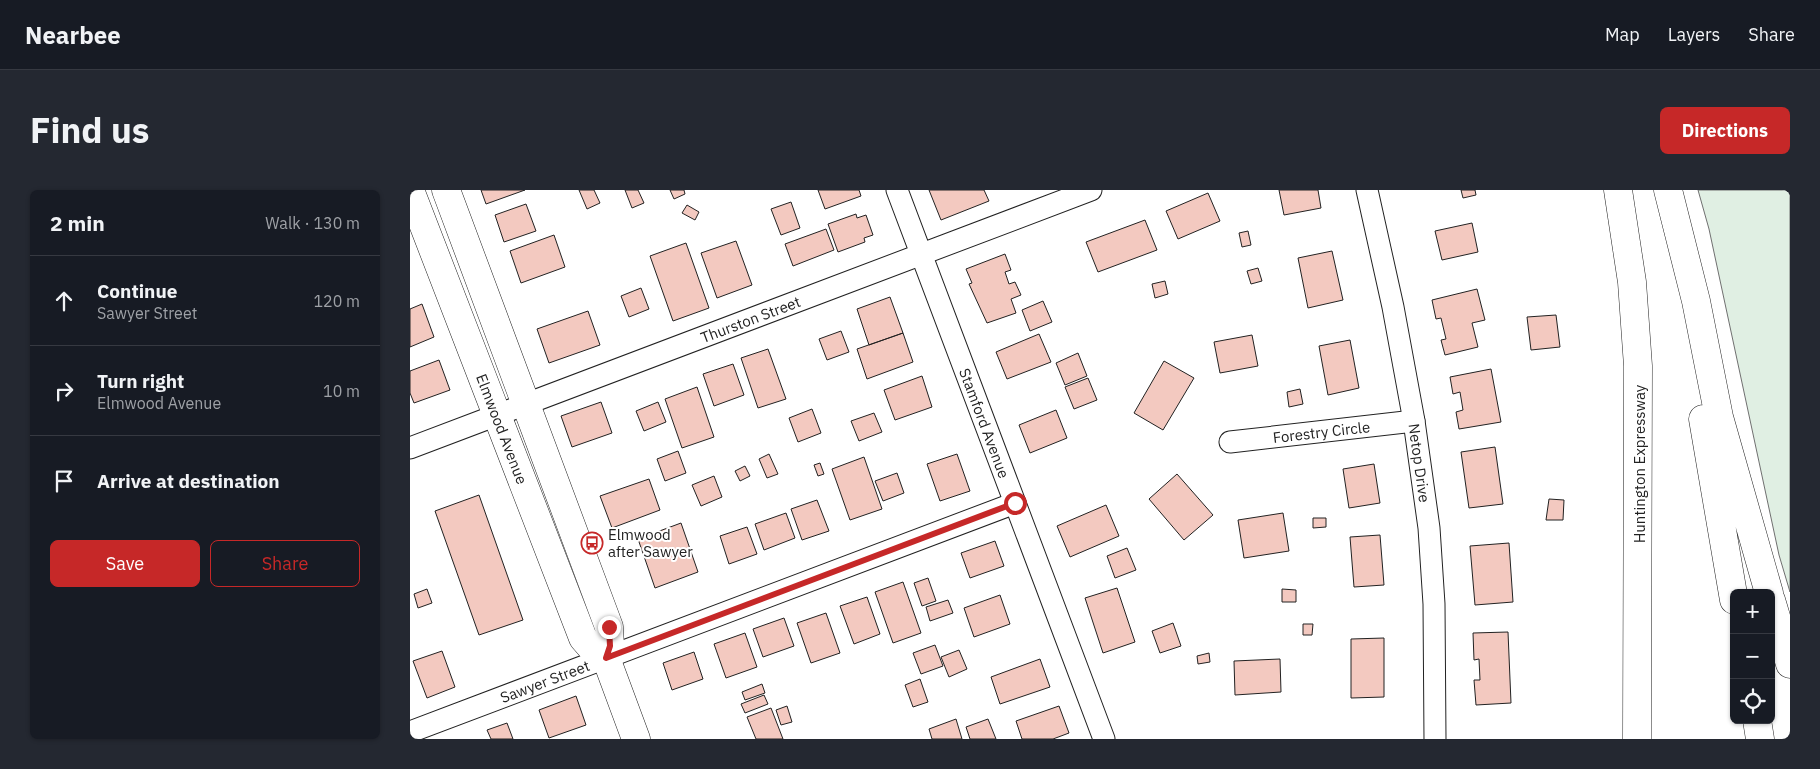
<!DOCTYPE html>
<html lang="en">
<head>
<meta charset="utf-8">
<style>
  :root { --surface:#171b24; --page:#242831; --text:#f1f3f6; --muted:#9ea1a6; --line:#363941; --accent:#c62828 }
  body { margin:0; font-family:"IBM Plex Sans",sans-serif; background:var(--page); color:var(--text) }
  .controls { position:absolute; right:15px; bottom:15px; display:grid; overflow:hidden; border-radius:8px; box-shadow:0 1px 4px #0004 }
  .controls button { width:45px; height:45px; display:grid; place-items:center; padding:0; border:0; border-bottom:1px solid var(--line); background:var(--surface); color:var(--text); font:25px sans-serif }
  .stop { position:absolute; width:15px; height:15px; margin:-11px; border:4px solid #c62828; border-radius:50%; background:#fff }
  .stop.end { background:#c62828; border-color:#fff; box-shadow:0 1px 5px #0008 }
  .list { margin:0; padding:0; list-style:none }
  h2 { display:flex; justify-content:space-between; align-items:center; height:65px; margin:0; padding:0 20px; font-size:21px }
  h2 small { font-size:16px; font-weight:400; color:var(--muted) }
  .list li { display:grid; grid-template-columns:32px 1fr auto; gap:15px; align-items:center; box-sizing:border-box; height:90px; padding:0 20px; border-top:1px solid var(--line) }
  .list b { display:block; font-size:19px; white-space:nowrap }
  .list p { margin:0; font-size:16px; white-space:nowrap; color:var(--muted) }
  .list em { font-size:16px; font-style:normal; color:var(--muted) }
  .actions { display:flex; gap:10px; padding:15px 20px }
  .actions a { flex:1; padding:11px 0; border:1px solid var(--accent); border-radius:8px; text-align:center; font-size:18px; color:var(--accent) }
  .actions .main { background:var(--accent); color:#fff }
  .icon { flex:none; width:28px; height:28px; fill:none; stroke:currentColor; stroke-width:2; stroke-linecap:round; stroke-linejoin:round }
  .map { position:relative; flex:none; width:1380px; height:549px; overflow:hidden; border-radius:8px }
  header { display:flex; align-items:center; gap:30px; box-sizing:border-box; height:70px; padding:0 25px; background:var(--surface); border-bottom:1px solid var(--line) }
  header strong { font-size:24px }
  nav { display:flex; gap:28px; margin-inline-start:auto; font-size:18px }
  .intro { display:flex; align-items:center; justify-content:space-between; box-sizing:border-box; height:120px; padding:0 30px }
  h1 { margin:0; font-size:35px }
  .button { padding:12px 22px; border-radius:8px; background:var(--accent); color:#fff; font-size:18px; font-weight:700 }
  main { display:flex; gap:30px; padding:0 30px }
  aside { flex:1; background:var(--surface); border-radius:8px; box-shadow:0 1px 4px #0004 }
  .map>svg:first-child { display:block }
  .green { fill:#e0efe3; stroke:#6f6f6f }
  .building { fill:#f3c9c0; stroke:#222 }
  .lines { fill:none; stroke-linecap:round; stroke-linejoin:round }
  .minor-casing { stroke:#222; stroke-width:23 }
  .primary-casing { stroke:#222; stroke-width:29 }
  .motorway-casing { stroke:#222; stroke-width:29 }
  .minor { stroke:#fff; stroke-width:21 }
  .primary { stroke:#fff; stroke-width:28 }
  .motorway { stroke:#fff; stroke-width:28 }
  .route { stroke:#c62828; stroke-width:6 }
  .labels { text-anchor:middle; dominant-baseline:central; stroke-width:4; stroke-linejoin:round; paint-order:stroke }
  .street-label { font-size:15px; fill:#222; stroke:#fff }
  .poi-label { font-size:15px; fill:#222; stroke:#fff; text-anchor:start }
</style>
</head>
<body>
<header>
<strong>Nearbee</strong>
<nav><a>Map</a><a>Layers</a><a>Share</a></nav>
</header>
<div class="intro"><h1>Find us</h1><a class="button">Directions</a></div>
<main>
<aside>
<h2>2 min<small>Walk · 130 m</small></h2>
<ul class="list">
<li><svg class="icon" aria-label="ahead" viewBox="0 0 24 24"><path d="M12 20V5M6 11l6-6 6 6"/></svg><div><b>Continue</b><p>Sawyer Street</p></div><em>120 m</em></li>
<li><svg class="icon" aria-label="right" viewBox="0 0 24 24"><path d="M7 20v-9h11M14 6l5 5-5 5"/></svg><div><b>Turn right</b><p>Elmwood Avenue</p></div><em>10 m</em></li>
<li><svg class="icon" aria-label="arrive" viewBox="0 0 24 24"><path d="M6 21V4h12l-3 4 3 4H6"/></svg><div><b>Arrive at destination</b></div></li>
</ul>
<div class="actions"><a class="main">Save</a><a>Share</a></div>
</aside>
<div class="map">
<svg width="1380" height="549" viewBox="0 0 1380 549">
  <rect width="100%" height="100%" fill="#fff"/>
  <path class="green" d="M1288 0H1380V402L1369 365 1299 39Z"/>
  <path class="building" d="M71 0H115L76 14Z
    M169 0H184L190 13 177 19Z
    M215 0H228L234 13 222 18Z
    M260 0H274L275 4 264 9Z
    M408 0H449L451 6 415 19Z
    M519 0H574L579 11 531 30Z
    M869 0H908L911 18 874 25Z
    M1051 0H1065L1066 5 1053 8Z
    M798 3 810 31 768 49 756 21Z
    M381 12 390 38 371 45 361 19Z
    M116 14 126 41 94 52 85 25Z
    M277 15 289 22 285 30 272 23Z
    M446 24 447 28 456 25 463 45 454 48 455 52 428 62 418 34Z
    M735 30 747 60 688 82 676 52Z
    M1062 33 1068 62 1032 70 1025 41Z
    M416 39 424 60 383 76 375 54Z
    M838 41 841 55 832 57 829 43Z
    M144 45 155 77 111 93 100 61Z
    M326 51 342 95 307 108 291 63Z
    M276 53 299 118 263 131 240 66Z
    M922 61 933 110 898 118 888 68Z
    M595 64 601 80 595 82 599 94 605 92 611 105 601 109 606 123 577 133 559 94 562 93 556 79Z
    M848 78 852 91 841 94 837 81Z
    M755 91 758 104 745 108 742 94Z
    M231 98 239 119 219 127 211 106Z
    M1067 99 1075 130 1062 133 1068 157 1035 165 1031 150 1036 149 1031 128 1026 129 1022 110Z
    M480 107 493 143 459 155 447 119Z
    M633 111 642 132 620 141 612 120Z
    M12 114 24 147 0 157V119Z
    M178 121 190 155 139 173 127 139Z
    M1146 125 1150 157 1121 160 1117 127Z
    M431 141 439 162 417 170 409 149Z
    M493 143 503 172 457 189 447 159Z
    M629 144 641 172 597 189 586 162Z
    M842 145 848 176 810 183 804 152Z
    M940 150 949 198 918 205 909 156Z
    M358 159 376 209 348 218 331 168Z
    M668 163 677 186 655 195 646 173Z
    M29 170 40 200 4 213 0 203V181Z
    M754 171 784 188 753 240 724 223Z
    M323 174 334 205 304 216 293 184Z
    M1081 179 1091 232 1049 239 1046 222 1053 220 1050 202 1043 204 1040 187Z
    M512 186 522 217 485 230 474 200Z
    M678 188 687 210 664 219 655 197Z
    M287 197 304 247 272 258 255 209Z
    M890 199 893 214 879 217 877 202Z
    M191 212 202 243 162 257 151 226Z
    M248 212 256 232 234 241 226 221Z
    M402 219 411 243 388 252 379 228Z
    M646 220 657 248 620 263 609 235Z
    M464 223 472 242 449 251 441 231Z
    M1085 257 1093 314 1059 318 1051 262Z
    M268 261 276 283 255 291 247 269Z
    M359 264 368 284 357 288 349 269Z
    M547 264 560 301 530 311 517 274Z
    M454 267 472 319 440 330 422 279Z
    M410 273 414 284 408 286 404 275Z
    M964 274 970 313 939 318 933 279Z
    M335 276 340 286 330 291 325 281Z
    M487 283 494 303 473 311 465 291Z
    M767 284 803 325 774 350 739 309Z
    M304 286 312 307 291 316 282 295Z
    M239 289 250 320 202 338 190 306Z
    M69 305 113 430 69 445 25 321Z
    M1139 309 1154 310 1153 330H1136Z
    M407 310 419 341 392 350 381 319Z
    M696 315 709 346 660 367 647 336Z
    M376 323 385 348 354 360 345 334Z
    M873 323 879 361 834 368 828 330Z
    M903 328H916V337L903 338Z
    M271 333 288 382 245 398 228 349Z
    M337 337 347 364 319 374 310 346Z
    M970 345 974 395 944 397 940 347Z
    M585 351 594 376 560 388 551 363Z
    M1099 353 1103 412 1065 415 1060 356Z
    M717 358 726 380 705 388 697 366Z
    M518 388 526 411 512 416 504 393Z
    M493 392 511 443 483 453 465 402Z
    M707 398 725 452 693 463 675 408Z
    M17 399 22 413 8 418 4 404Z
    M872 399 886 400V412H872Z
    M590 405 600 434 564 447 554 418Z
    M457 407 470 444 444 454 430 416Z
    M538 410 543 423 520 431 516 417Z
    M416 423 430 463 401 473 387 433Z
    M374 428 384 456 353 467 343 439Z
    M763 433 771 456 750 463 742 441Z
    M893 434H903L902 445H893Z
    M1098 442 1101 513 1066 515 1064 490H1070L1069 469 1064 470 1063 443Z
    M335 443 347 477 316 488 304 454Z
    M974 448V507L941 508V449Z
    M525 455 533 476 511 484 503 463Z
    M549 460 557 479 539 487 531 467Z
    M32 461 45 497 17 508 3 471Z
    M284 462 293 489 262 500 253 473Z
    M799 463 800 472 788 474 787 466Z
    M630 469 640 497 590 514 581 487Z
    M870 469 871 502 825 505 824 471Z
    M510 489 518 512 503 517 495 495Z
    M352 494 355 503 335 510 332 502Z
    M354 505 358 514 335 523 331 514Z
    M166 506 176 535 139 548 129 520Z
    M377 516 382 532 371 535 366 520Z
    M649 516 659 543 643 549H612L606 531Z
    M361 518 373 549H346L337 527Z
    M546 529 552 549H522L519 539Z
    M578 529 586 549H560L556 537Z
    M97 533 103 549H81L77 540Z"/>
  <g class="lines">
    <g class="minor-casing">
      <g id="minor">
        <path id="s1" d="M487 0 694 549"/>
        <path id="s2" d="M957 0 983 117 1004 231 1019 338 1024 414 1025 549"/>
        <path id="s3" d="M820 252 1004 231"/>
        <path id="s4" d="M0 258 681 0"/>
        <path id="s5" d="M0 542 605 313"/>
      </g>
    </g>
    <g class="primary-casing">
      <g id="primary">
        <path id="s6" d="M0 0 173 448 186 463 196 468"/>
        <path d="M36 0 199 437 200 457 196 468 226 549"/>
      </g>
    </g>
    <g class="motorway-casing">
      <path id="motorway" d="M1208 0 1222 92 1228 176 1227 549
        M1258 0 1286 111 1309 227 1359 403
        M1293 229 1324 410
        M1361 410 1380 474
        M1347 530 1350 549"/>
    </g>
    <use href="#minor" class="minor"/>
    <use href="#primary" class="primary"/>
    <use href="#motorway" class="motorway"/>
  </g>
  <g class="lines">
    <path class="route" d="M199 437 200 456 196 468 605 313"/>
  </g>
  <defs>
    <g id="bus-ring" transform="scale(1.125)"><circle r="9.5" fill="#fff" stroke="#c62828" stroke-width="1.5"/><path d="M-5-6H5V4H4V6H2V4H-2V6H-4V4H-5ZM-3.5-4V0h7V-4ZM-3.5 1.2v1.5H-2V1.2ZM2 1.2v1.5H3.5V1.2Z" fill="#c62828"/></g>
  </defs>
  <g fill-rule="evenodd">
    <use href="#bus-ring" x="182" y="353"/>
  </g>
  <g class="labels">
    <g class="street-label">
      <text stroke="none"><textPath href="#s4" startOffset="364">Thurston Street</textPath></text>
      <text stroke="none"><textPath href="#s1" startOffset="249">Stamford Avenue</textPath></text>
      <text stroke="none"><textPath href="#s6" startOffset="256">Elmwood Avenue</textPath></text>
      <text stroke="none"><textPath href="#s3" startOffset="92">Forestry Circle</textPath></text>
      <text stroke="none"><textPath href="#s2" startOffset="278">Netop Drive</textPath></text>
      <text transform="translate(1229 274) rotate(-90)">Huntington Expressway</text>
      <text stroke="none"><textPath href="#s5" startOffset="144">Sawyer Street</textPath></text>
    </g>
    <g class="poi-label">
      <text x="198" y="344">Elmwood<tspan x="198" dy="17">after Sawyer</tspan></text>
    </g>
  </g>
</svg>
<div class="controls">
<button>+</button>
<button>−</button>
<button><svg class="icon" aria-label="locate" viewBox="0 0 24 24"><circle cx="12" cy="12" r="6"/><path d="M12 2v4M12 18v4M2 12h4M18 12h4"/></svg></button>
</div>
<div class="stop" style="left:605px;top:313px"></div>
<div class="stop end" style="left:199px;top:437px"></div>
</div>
</main>
</body>
</html>
